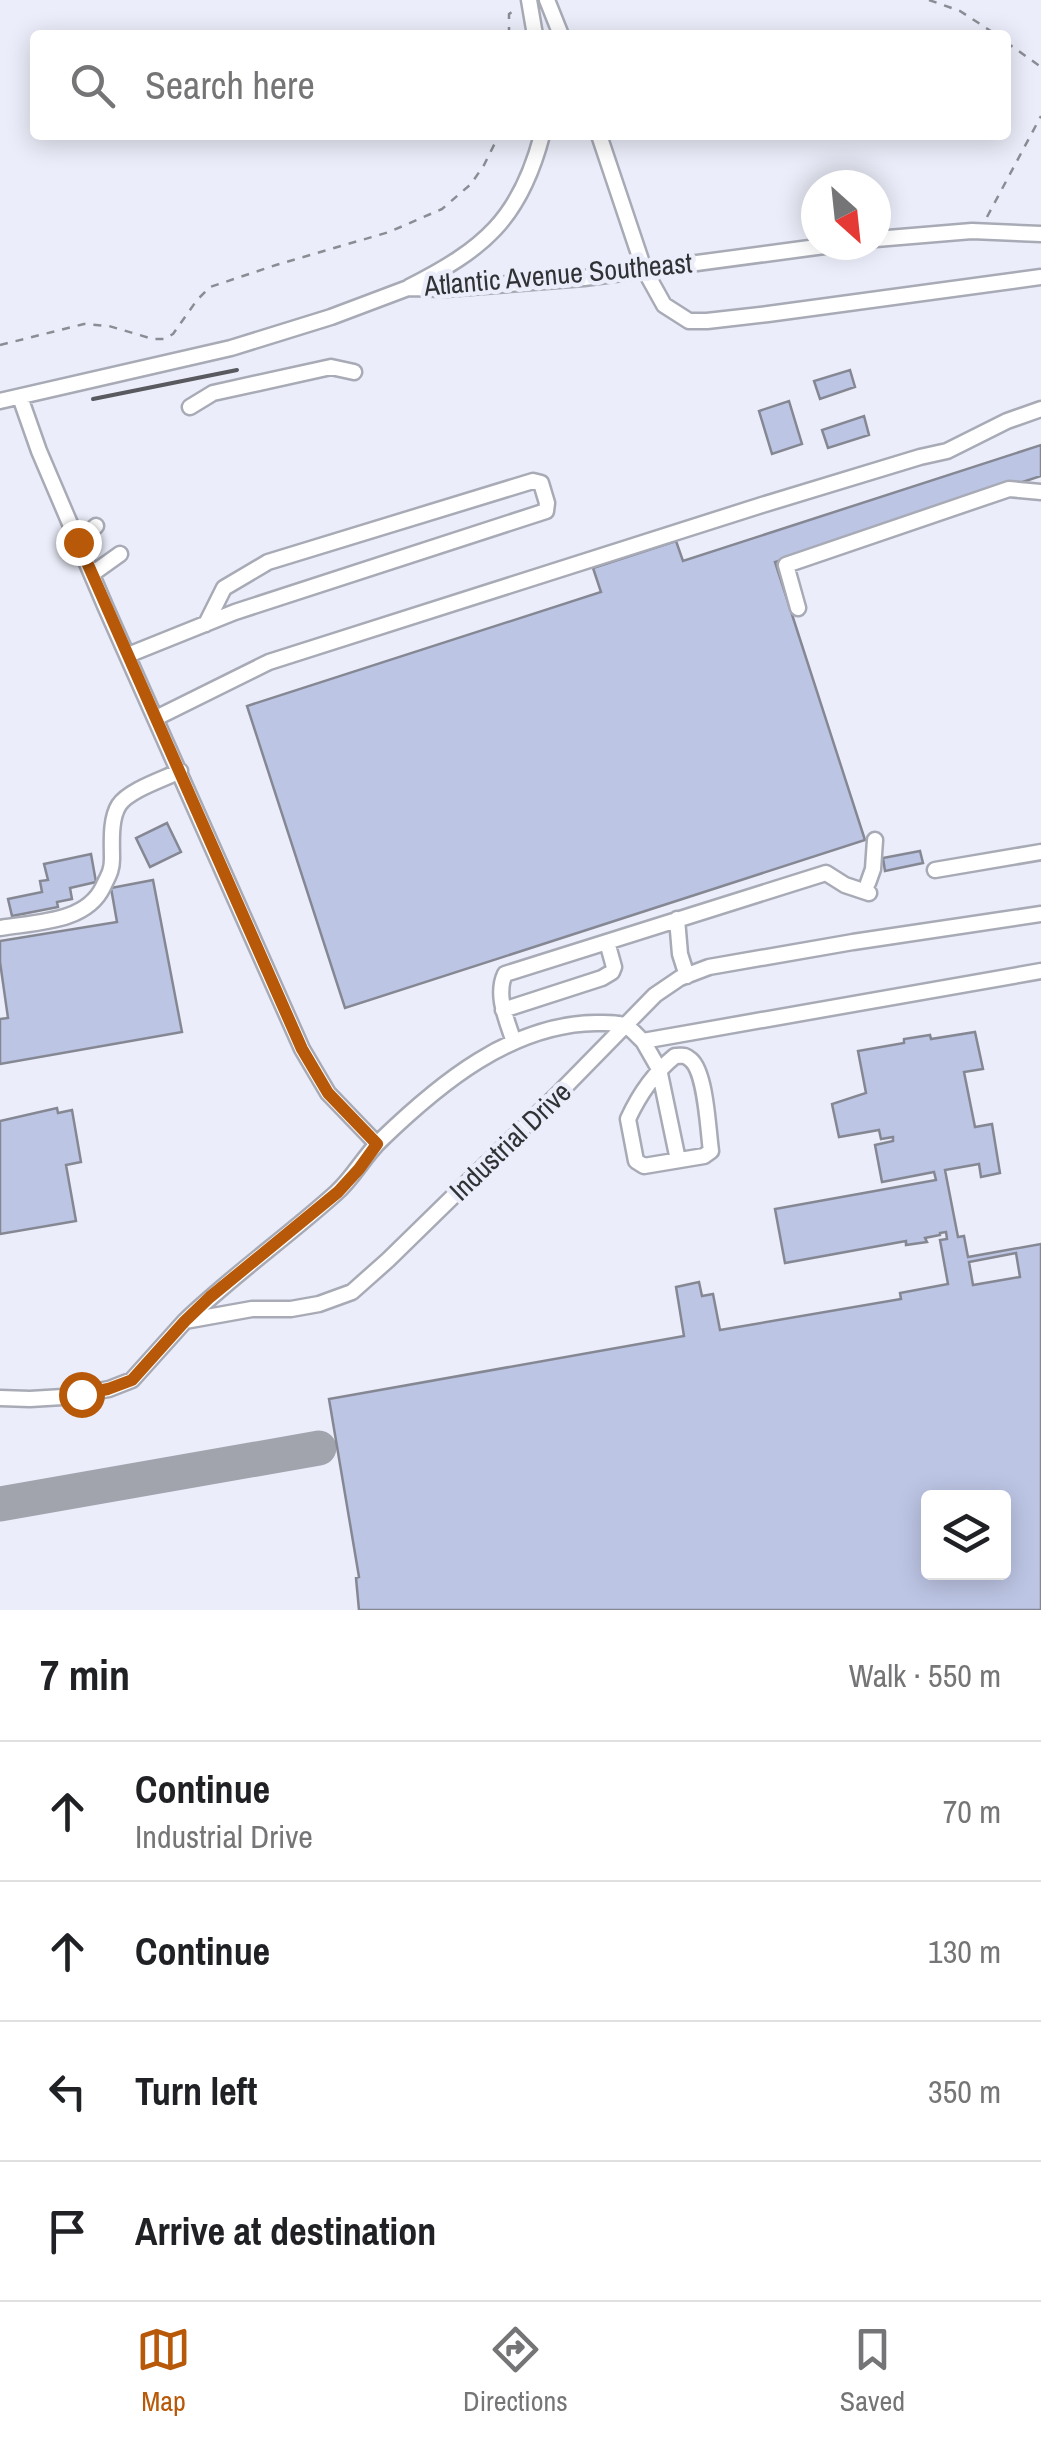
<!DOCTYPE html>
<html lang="en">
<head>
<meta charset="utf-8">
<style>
  :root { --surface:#fff; --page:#f2f2f2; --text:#202124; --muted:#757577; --line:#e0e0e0; --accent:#b75909 }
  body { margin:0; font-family:"Archivo Narrow",sans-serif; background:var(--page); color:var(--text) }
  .controls { position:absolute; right:30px; bottom:30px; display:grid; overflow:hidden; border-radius:10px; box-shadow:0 5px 25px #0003 }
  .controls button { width:90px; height:90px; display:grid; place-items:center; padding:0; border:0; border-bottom:2px solid var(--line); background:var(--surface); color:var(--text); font:50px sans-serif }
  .compass { position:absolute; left:801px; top:170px; width:90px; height:90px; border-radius:50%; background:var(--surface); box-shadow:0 5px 25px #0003; rotate:153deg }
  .stop { position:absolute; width:30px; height:30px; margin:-22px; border:8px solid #b75909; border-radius:50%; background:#fff }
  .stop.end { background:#b75909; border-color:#fff; box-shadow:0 2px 10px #0008 }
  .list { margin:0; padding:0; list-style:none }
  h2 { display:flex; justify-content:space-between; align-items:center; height:130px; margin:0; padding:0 40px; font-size:42px }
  h2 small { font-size:32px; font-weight:400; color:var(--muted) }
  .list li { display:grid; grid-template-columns:65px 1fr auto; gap:30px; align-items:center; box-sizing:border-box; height:140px; padding:0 40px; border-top:2px solid var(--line) }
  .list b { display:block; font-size:38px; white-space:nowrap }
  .list p { margin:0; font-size:32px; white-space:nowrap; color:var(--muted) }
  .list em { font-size:32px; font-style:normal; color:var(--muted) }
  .icon { flex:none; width:55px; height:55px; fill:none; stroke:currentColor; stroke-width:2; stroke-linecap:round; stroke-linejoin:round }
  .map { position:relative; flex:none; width:1041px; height:1610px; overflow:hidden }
  .search { position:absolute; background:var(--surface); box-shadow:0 5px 25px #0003; left:30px; right:30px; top:30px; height:110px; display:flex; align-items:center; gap:25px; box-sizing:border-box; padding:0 35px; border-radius:10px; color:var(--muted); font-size:38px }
  .sheet { height:690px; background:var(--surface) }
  nav { display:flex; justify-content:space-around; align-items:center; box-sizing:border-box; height:140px; border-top:2px solid var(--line); background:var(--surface); font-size:28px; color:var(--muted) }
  nav a { display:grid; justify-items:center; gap:5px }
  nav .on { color:var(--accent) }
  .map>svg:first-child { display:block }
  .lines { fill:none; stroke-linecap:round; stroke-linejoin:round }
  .taxiway { stroke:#a2a4ad; stroke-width:35 }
  .building { fill:#bcc5e4; stroke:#858893; stroke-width:2.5; fill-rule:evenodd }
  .minor-casing { stroke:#a8abb6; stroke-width:19 }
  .path { stroke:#8b8d95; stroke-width:2.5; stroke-dasharray:8 8; stroke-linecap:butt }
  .minor { stroke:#fff; stroke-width:14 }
  .rail { stroke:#585a60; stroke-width:4 }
  .route { stroke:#b75909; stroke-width:12 }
  .labels { text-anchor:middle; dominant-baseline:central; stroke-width:9; stroke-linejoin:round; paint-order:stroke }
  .street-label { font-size:28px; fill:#303236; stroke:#ebeefa }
</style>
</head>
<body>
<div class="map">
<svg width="1041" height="1610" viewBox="0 0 1041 1610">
  <rect width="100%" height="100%" fill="#ebeefa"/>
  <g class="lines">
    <path class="taxiway" d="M0 1504 319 1448"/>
  </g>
  <path class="building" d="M850 370 855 387 820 399 814 381Z
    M789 401 802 444 772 454 759 411Z
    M864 416 869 435 828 448 822 430Z
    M1041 445V476L775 562 865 840 345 1008 247 706 601 592 593 568 676 541 683 561Z
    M167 823 181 852 150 867 136 838Z
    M920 851 923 863 885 871 883 858Z
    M91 854 96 882 70 888 72 899 57 902 58 907 12 916 8 899 42 892 40 881 48 880 44 864Z
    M153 880 182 1032 0 1064V1019L8 1018 0 962V941L117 922 111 888Z
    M975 1032 983 1069 964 1072 975 1127 992 1124 1000 1173 981 1177 979 1164 945 1170 958 1237 964 1236 968 1257 1041 1244V1610H359L356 1578 359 1577 329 1399 684 1336 676 1287 699 1282 702 1296 713 1294 720 1330 901 1299 900 1293 948 1284 940 1240 947 1239 946 1232 940 1233V1235L925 1238 927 1242 906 1245V1241L785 1263 775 1209 936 1180 934 1172 882 1182 875 1145 893 1141V1137L881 1139 879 1130 839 1137 832 1104 866 1093 858 1051 904 1043V1039L930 1035 931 1039ZM1016 1253 1020 1277 973 1285 969 1262ZM928 1498H1004V1572H928Z
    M57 1108 58 1113 72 1110 81 1162 66 1165 76 1221 0 1234V1121Z"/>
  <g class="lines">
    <g class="minor-casing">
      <path id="minor" d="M529 0 535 35
        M547 0 561 35
        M599 135 644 269 664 305 689 321H707L768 314 1041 277
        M876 239 972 231 1041 234
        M409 287C484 249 520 219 542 135
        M20 397 39 451 106 608 302 1049 328 1093 377 1144
        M0 401 231 348 331 317 408 288 445 289 584 278 832 245
        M190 407 213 393 331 367 354 372
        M78 542 96 526
        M92 574 120 554
        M798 608 786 565 1009 489 1041 492
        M128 655 235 612 546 511 547 503 541 483 533 481 268 562 224 588 206 624
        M156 718 269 662 762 505 920 457 947 451 1007 421 1041 409
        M935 870 1041 852
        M868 883 873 869 875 840
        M677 919 680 954 687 976
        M0 928C35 922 86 923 103 887 108 876 112 871 112 859 112 843 110 819 119 805 129 790 164 779 180 771
        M503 1010 602 978 612 972 614 967 607 942
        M643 1041 659 1069 678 1160
        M514 1042C507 1021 495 995 505 974L826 873 845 885 869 893
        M675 1056C683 1056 684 1054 691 1060 706 1073 708 1130 711 1151L704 1156 644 1166 636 1161 628 1119C639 1095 654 1073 675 1056Z
        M185 1321C233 1275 287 1237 336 1193 354 1177 364 1156 381 1140 439 1084 511 1024 596 1023 604 1023 619 1022 626 1026 632 1029 638 1037 643 1041L1041 971
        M0 1398 30 1399 63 1397 109 1389 132 1380 185 1321 252 1309H291L319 1304 352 1292 388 1260 560 1092 655 995 680 978 709 967 853 942 1041 914"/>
    </g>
    <path class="path" d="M929 0 960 11 997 35
      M509 35V14L515 10
      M1006 42 1041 67
      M987 217 1041 116
      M0 345 84 324 109 326 153 339H164L173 334 197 300 210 287 276 265 389 232 442 209 471 184 484 165 499 135"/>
    <use href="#minor" class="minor"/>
    <path class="rail" d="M93 399 237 370"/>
  </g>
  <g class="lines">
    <path class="route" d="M78 542 302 1049 328 1093 377 1144 359 1169 338 1192 210 1297 185 1321 132 1380 108 1389 81 1394"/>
  </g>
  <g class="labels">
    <g class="street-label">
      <text transform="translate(558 274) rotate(-5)">Atlantic Avenue Southeast</text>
      <text transform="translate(510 1141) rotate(-44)">Industrial Drive</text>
    </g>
  </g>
</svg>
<div class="controls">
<button><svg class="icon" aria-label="layers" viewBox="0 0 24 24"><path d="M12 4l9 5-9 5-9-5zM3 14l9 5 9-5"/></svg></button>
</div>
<svg class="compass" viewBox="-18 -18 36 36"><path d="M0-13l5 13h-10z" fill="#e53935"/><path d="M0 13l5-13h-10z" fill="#757577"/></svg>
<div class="stop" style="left:81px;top:1394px"></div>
<div class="stop end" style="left:78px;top:542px"></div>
<div class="search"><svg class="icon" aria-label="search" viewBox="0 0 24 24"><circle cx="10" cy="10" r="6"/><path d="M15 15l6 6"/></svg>Search here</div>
</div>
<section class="sheet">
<h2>7 min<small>Walk · 550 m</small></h2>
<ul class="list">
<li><svg class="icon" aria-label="ahead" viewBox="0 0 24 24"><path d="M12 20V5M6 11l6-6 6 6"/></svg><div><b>Continue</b><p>Industrial Drive</p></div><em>70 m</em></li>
<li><svg class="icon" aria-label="ahead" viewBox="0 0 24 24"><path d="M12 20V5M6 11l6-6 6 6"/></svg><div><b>Continue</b></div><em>130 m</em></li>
<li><svg class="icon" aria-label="left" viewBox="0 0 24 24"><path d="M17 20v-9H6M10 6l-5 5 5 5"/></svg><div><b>Turn left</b></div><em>350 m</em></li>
<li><svg class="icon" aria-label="arrive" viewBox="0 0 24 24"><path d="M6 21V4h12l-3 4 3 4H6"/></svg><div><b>Arrive at destination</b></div></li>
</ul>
</section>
<nav>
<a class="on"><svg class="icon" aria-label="map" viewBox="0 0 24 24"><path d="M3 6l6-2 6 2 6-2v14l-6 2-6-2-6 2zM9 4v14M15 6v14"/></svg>Map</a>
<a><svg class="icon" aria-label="directions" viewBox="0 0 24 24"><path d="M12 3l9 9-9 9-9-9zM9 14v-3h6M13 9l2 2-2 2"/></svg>Directions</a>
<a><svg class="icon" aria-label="saved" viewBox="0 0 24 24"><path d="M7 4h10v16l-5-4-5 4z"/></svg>Saved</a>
</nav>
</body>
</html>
